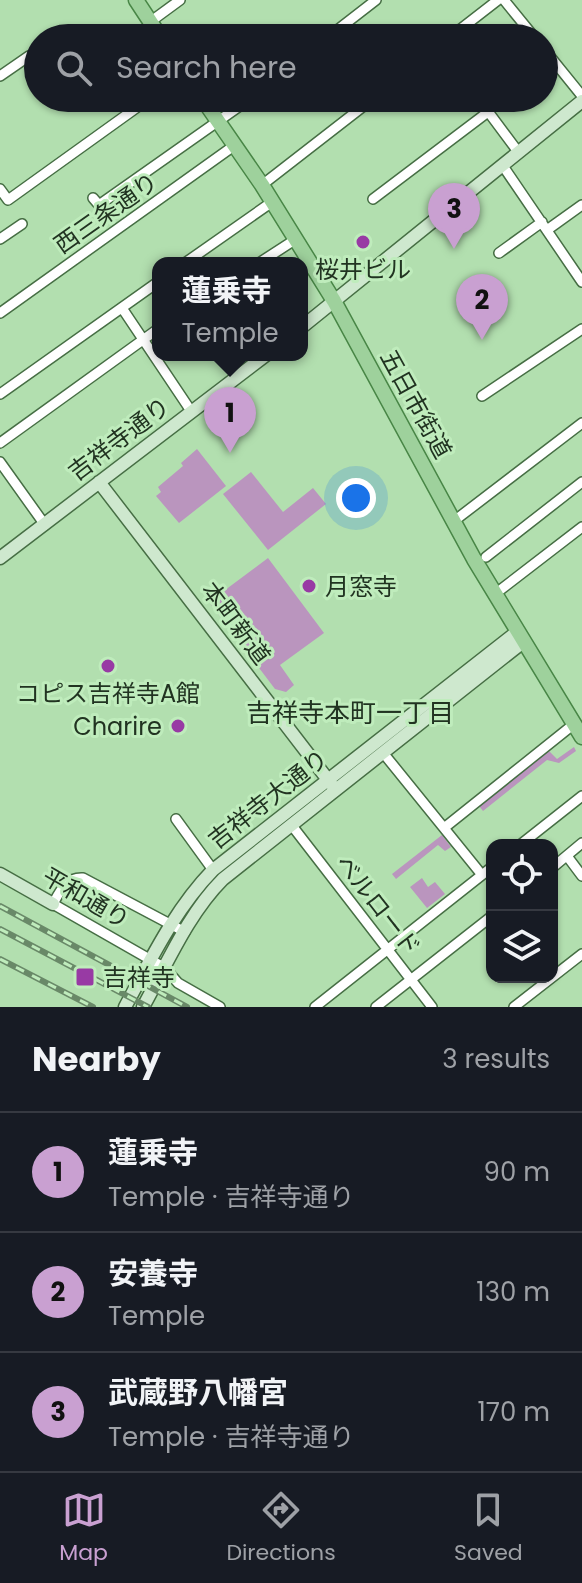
<!DOCTYPE html>
<html lang="en">
<head>
<meta charset="utf-8">
<style>
  :root { --surface:#171b24; --page:#20242c; --text:#f1f3f6; --muted:#9ea1a6; --line:#363941; --accent:#c9a0d1 }
  body { margin:0; font-family:Poppins,"Noto Sans JP",sans-serif; background:var(--page); color:var(--text) }
  .controls { position:absolute; right:24px; bottom:24px; display:grid; overflow:hidden; border-radius:16px; box-shadow:0 2px 6px #0004 }
  .controls button { width:72px; height:72px; display:grid; place-items:center; padding:0; border:0; border-bottom:2px solid var(--line); background:var(--surface); color:var(--text); font:40px sans-serif }
  .you { position:absolute; left:356px; top:498px; width:28px; height:28px; margin:-20px; border:6px solid #fff; border-radius:50%; background:#1a73e8; box-shadow:0 0 0 12px #1a73e833 }
  .badge { display:grid; place-items:center; width:52px; height:52px; border-radius:50%; background:var(--accent); color:#111; font-size:26px; font-weight:700 }
  .pin { position:absolute; translate:-50% -66px; filter:drop-shadow(0 2px 4px #0008) }
  .pin::after { content:''; position:absolute; top:42px; width:28px; height:24px; background:inherit; clip-path:polygon(0 0,100% 0,50% 100%) }
  .popup { position:absolute; left:152px; top:257px; width:156px; height:104px; box-sizing:border-box; display:grid; place-content:center; border-radius:16px; background:var(--surface); filter:drop-shadow(0 2px 6px #0005); font-size:26px; white-space:nowrap; color:var(--muted) }
  .popup b { font-size:30px; color:var(--text) }
  .popup::after { content:''; position:absolute; left:50%; top:100%; margin-left:-16px; border:16px solid transparent; border-top-color:var(--surface) }
  .list { margin:0; padding:0; list-style:none }
  h2 { display:flex; justify-content:space-between; align-items:center; height:104px; margin:0; padding:0 32px; font-size:34px }
  h2 small { font-size:26px; font-weight:400; color:var(--muted) }
  .list li { display:grid; grid-template-columns:52px 1fr auto; gap:24px; align-items:center; box-sizing:border-box; height:120px; padding:0 32px; border-top:2px solid var(--line) }
  .list b { display:block; font-size:30px; white-space:nowrap }
  .list p { margin:0; font-size:26px; white-space:nowrap; color:var(--muted) }
  .list em { font-size:26px; font-style:normal; color:var(--muted) }
  .icon { flex:none; width:44px; height:44px; fill:none; stroke:currentColor; stroke-width:2; stroke-linecap:round; stroke-linejoin:round }
  .map { position:relative; flex:none; width:582px; height:1007px; overflow:hidden }
  .search { position:absolute; background:var(--surface); box-shadow:0 2px 6px #0004; left:24px; right:24px; top:24px; height:88px; display:flex; align-items:center; gap:20px; box-sizing:border-box; padding:0 28px; border-radius:44px; color:var(--muted); font-size:30px }
  .sheet { height:464px; background:var(--surface) }
  nav { display:flex; justify-content:space-around; align-items:center; box-sizing:border-box; height:112px; border-top:2px solid var(--line); background:var(--surface); font-size:22px; color:var(--muted) }
  nav a { display:grid; justify-items:center; gap:4px }
  nav .on { color:var(--accent) }
  .map>svg:first-child { display:block }
  .green { fill:#ba95be }
  .lines { fill:none; stroke-linecap:round; stroke-linejoin:round }
  .street-casing { stroke:#466e44; stroke-width:12 }
  .secondary-casing { stroke:#466e44; stroke-width:15 }
  .primary-casing { stroke:#488646; stroke-width:17 }
  .street { stroke:#fff; stroke-width:9 }
  .secondary { stroke:#cee8ce; stroke-width:12 }
  .primary { stroke:#9ed19c; stroke-width:14 }
  .rail-casing { stroke:#698968; stroke-width:6 }
  .rail { stroke:#bfecbc; stroke-width:3; stroke-dasharray:9; stroke-linecap:butt }
  .poi-dot { fill:#983aa4; stroke:#bfecbc; stroke-width:3 }
  .labels { text-anchor:middle; dominant-baseline:central; stroke-width:6; stroke-linejoin:round; paint-order:stroke }
  .street-label { font-size:24px; fill:#213321; stroke:#bfecbc }
  .poi-label { font-size:24px; fill:#213321; stroke:#bfecbc }
  .neighbourhood-label { font-size:26px; fill:#213321; stroke:#bfecbc }
</style>
</head>
<body>
<div class="map">
<svg width="582" height="1007" viewBox="0 0 582 1007">
  <rect width="100%" height="100%" fill="#b2dfaf"/>
  <path class="green" d="M197 449 226 486 179 523 156 496 161 492 158 487 183 466 181 463Z
    M251 472 283 512 313 488 326 504 268 550 223 494Z
    M268 558 324 633 280 665 294 685 286 692 275 689 209 602Z
    M574 747 576 751 559 763 547 760 483 811 479 806 549 751 557 759Z
    M442 835 451 847 445 851 438 845 396 879 392 874Z
    M422 878 428 887 435 882 445 894 427 908 410 887Z"/>
  <g class="lines">
    <g class="street-casing">
      <path id="street" d="M504 0 535 38
        M150 22 180 0
        M327 38 376 0
        M449 38 498 0
        M544 49 582 96
        M0 76 29 56
        M478 98 519 153
        M503 166 582 282
        M262 185 374 98
        M0 189 8 200 150 98
        M93 198 99 205 251 98
        M373 199 488 112
        M547 230 582 205
        M0 239 22 224
        M499 253 542 222
        M185 263 272 202
        M259 263 296 239
        M122 308 191 411
        M0 313 235 145
        M0 394 158 282
        M482 396 582 329
        M0 443 158 329
        M0 462 45 525
        M454 521 582 423
        M486 557 582 482
        M495 594 582 527
        M384 754 482 875
        M176 819 213 870
        M293 827 432 1007
        M444 828 574 724
        M520 845 582 796
        M567 856 582 876
        M552 868 582 843
        M185 932 83 878C66 877 60 891 53 904L165 968 178 983 220 1007
        M315 1007 492 867
        M376 1007 492 916
        M514 1007 582 954"/>
    </g>
    <g class="secondary-casing">
      <path id="secondary" d="M302 327 582 101
        M99 482 332 785
        M0 558 266 355
        M0 874 53 904
        M125 1007C151 959 175 909 213 870L517 632
        M143 1007C167 964 188 914 223 879L523 642"/>
    </g>
    <g class="primary-casing">
      <path id="primary" d="M136 0 161 38
        M202 98 262 185 334 301 474 559 582 737"/>
    </g>
    <use href="#street" class="street"/>
    <use href="#secondary" class="secondary"/>
    <use href="#primary" class="primary"/>
    <g class="rail-casing">
      <path id="rail" d="M0 906 187 1007
        M0 929 148 1007
        M0 959 93 1007"/>
    </g>
    <use href="#rail" class="rail"/>
  </g>
  <g class="poi-dot">
    <circle cx="363" cy="242" r="8"/>
    <circle cx="309" cy="586" r="8"/>
    <circle cx="108" cy="666" r="8"/>
    <circle cx="178" cy="726" r="8"/>
    <rect x="75" y="967" width="20" height="20" rx="4"/>
  </g>
  <g class="labels">
    <g class="street-label">
      <text transform="translate(106 213) rotate(-35)">西三条通り</text>
      <text transform="translate(416 404) rotate(61)">五日市街道</text>
      <text transform="translate(119 439) rotate(-37)">吉祥寺通り</text>
      <text transform="translate(236 623) rotate(53)">本町新道</text>
      <text transform="translate(268 799) rotate(-38)">吉祥寺大通り</text>
      <text transform="translate(86 898) rotate(30)">平和通り</text>
      <text transform="translate(378 905) rotate(52)">ベルロード</text>
    </g>
    <g class="poi-label">
      <text x="363" y="269">桜井ビル</text>
      <text x="325" y="586" text-anchor="start">月窓寺</text>
      <text x="108" y="693">コピス吉祥寺A館</text>
      <text x="162" y="726" text-anchor="end">Charire</text>
      <text x="103" y="977" text-anchor="start">吉祥寺</text>
    </g>
    <g class="neighbourhood-label">
      <text x="350" y="713">吉祥寺本町一丁目</text>
    </g>
  </g>
</svg>
<div class="controls">
<button><svg class="icon" aria-label="locate" viewBox="0 0 24 24"><circle cx="12" cy="12" r="6"/><path d="M12 2v4M12 18v4M2 12h4M18 12h4"/></svg></button>
<button><svg class="icon" aria-label="layers" viewBox="0 0 24 24"><path d="M12 4l9 5-9 5-9-5zM3 14l9 5 9-5"/></svg></button>
</div>
<div class="you"></div>
<div class="pin badge" style="left:230px;top:453px">1</div>
<div class="popup"><b>蓮乗寺</b>Temple</div>
<div class="pin badge" style="left:482px;top:340px">2</div>
<div class="pin badge" style="left:454px;top:249px">3</div>
<div class="search"><svg class="icon" aria-label="search" viewBox="0 0 24 24"><circle cx="10" cy="10" r="6"/><path d="M15 15l6 6"/></svg>Search here</div>
</div>
<section class="sheet">
<h2>Nearby<small>3 results</small></h2>
<ul class="list">
<li><span class="badge">1</span><div><b>蓮乗寺</b><p>Temple · 吉祥寺通り</p></div><em>90 m</em></li>
<li><span class="badge">2</span><div><b>安養寺</b><p>Temple</p></div><em>130 m</em></li>
<li><span class="badge">3</span><div><b>武蔵野八幡宮</b><p>Temple · 吉祥寺通り</p></div><em>170 m</em></li>
</ul>
</section>
<nav>
<a class="on"><svg class="icon" aria-label="map" viewBox="0 0 24 24"><path d="M3 6l6-2 6 2 6-2v14l-6 2-6-2-6 2zM9 4v14M15 6v14"/></svg>Map</a>
<a><svg class="icon" aria-label="directions" viewBox="0 0 24 24"><path d="M12 3l9 9-9 9-9-9zM9 14v-3h6M13 9l2 2-2 2"/></svg>Directions</a>
<a><svg class="icon" aria-label="saved" viewBox="0 0 24 24"><path d="M7 4h10v16l-5-4-5 4z"/></svg>Saved</a>
</nav>
</body>
</html>
